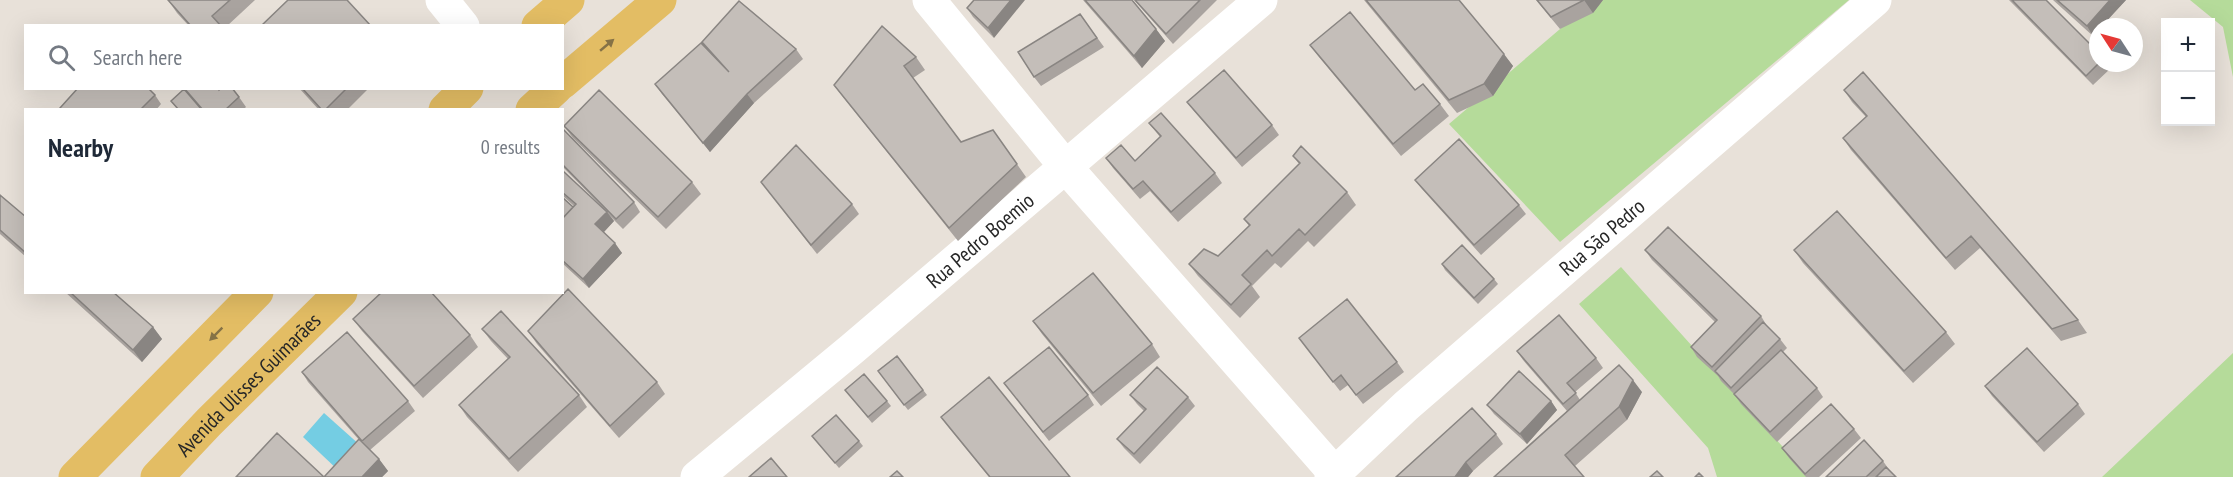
<!DOCTYPE html>
<html lang="en">
<head>
<meta charset="utf-8">
<style>
  :root { --surface:#fff; --page:#f2f2f3; --text:#1f2937; --muted:#747a83; --line:#e0e1e3 }
  body { margin:0; font-family:"PT Sans Narrow",sans-serif; background:var(--page); color:var(--text) }
  .controls { position:absolute; right:18px; top:18px; display:grid; overflow:hidden; border-radius:0px; box-shadow:0 6px 24px #0002 }
  .controls button { width:54px; height:54px; display:grid; place-items:center; padding:0; border:0; border-bottom:2px solid var(--line); background:var(--surface); color:var(--text); font:30px sans-serif }
  .compass { position:absolute; left:2089px; top:18px; width:54px; height:54px; border-radius:50%; background:var(--surface); box-shadow:0 6px 24px #0002; rotate:306deg }
  .list { margin:0; padding:0; list-style:none }
  h2 { display:flex; justify-content:space-between; align-items:center; height:78px; margin:0; padding:0 24px; font-size:26px }
  h2 small { font-size:20px; font-weight:400; color:var(--muted) }
  .icon { flex:none; width:33px; height:33px; fill:none; stroke:currentColor; stroke-width:2; stroke-linecap:round; stroke-linejoin:round }
  .map { position:relative; flex:none; width:2233px; height:477px; overflow:hidden }
  .search { position:absolute; background:var(--surface); box-shadow:0 6px 24px #0002; left:24px; top:24px; width:540px; height:66px; display:flex; align-items:center; gap:15px; box-sizing:border-box; padding:0 21px; border-radius:0px; color:var(--muted); font-size:22px }
  .panel { position:absolute; background:var(--surface); box-shadow:0 6px 24px #0002; left:24px; top:108px; width:540px; height:186px; border-radius:0px }
  .map>svg:first-child { display:block }
  .green { fill:#b5db9a }
  .water { fill:#74cde3 }
  .lines { fill:none; stroke-linecap:round; stroke-linejoin:round }
  .minor { stroke:#fff; stroke-width:33 }
  .primary { stroke:#e3bd64; stroke-width:33 }
  .wall { fill:#a9a39f }
  .shaded-wall { fill:#898582 }
  .building { fill:#c4beb9; stroke:#898582; stroke-width:1.5 }
  .oneway { fill:#857246 }
  .labels { text-anchor:middle; dominant-baseline:central; stroke-width:6; stroke-linejoin:round; paint-order:stroke }
  .street-label { font-size:21px; fill:#272727; stroke:#fff }
</style>
</head>
<body>
<div class="map">
<svg width="2233" height="477" viewBox="0 0 2233 477">
  <rect width="100%" height="100%" fill="#e8e1d9"/>
  <path class="green" d="M1594 0H1849L1560 242 1449 124Z
    M2190 0H2233V77L2223 27Z
    M1621 267 1810 477H1717L1708 448 1579 304Z
    M2233 353V477H2102Z"/>
  <path class="water" d="M324 413 361 446 339 471 303 437Z"/>
  <g class="lines">
    <g class="minor">
      <path d="M442 0 463 26"/>
      <path d="M929 0 1065 166 1338 477"/>
      <path id="s1" d="M697 477 852 349 1261 0"/>
      <path id="s2" d="M1331 477 1406 406 1875 0"/>
    </g>
    <g class="primary">
      <path d="M538 26 568 0"/>
      <path d="M562 83 660 0"/>
      <path d="M445 110 467 88"/>
      <path d="M532 110 556 88"/>
      <path d="M75 477 257 292"/>
      <path id="s3" d="M157 477 209 422 341 292"/>
    </g>
  </g>
  <path class="wall" d="M168 0H255L227 26H189L177 13Z
    M974 0 994 38 973 17 967 8Z
    M1083 0H1132L1156 29 1165 41 1142 68Z
    M1134 0H1217L1173 44Z
    M1364 0H1459L1513 66 1493 96 1457 113Z
    M1536 0H1603L1593 13 1560 29Z
    M2009 0H2046L2098 63H2107L2111 68 2093 85Z
    M2053 0H2126L2101 27H2098V31L2093 36Z
    M1080 14 1104 47 1041 86 1034 77Z
    M702 42 796 49 803 59 754 103 710 152 662 94 655 84 709 52Z
    M1310 45 1415 90 1440 104 1449 116 1401 156 1319 57Z
    M916 57 925 70 913 78 961 142 993 130 1026 177 958 241 843 97 834 85Z
    M183 88H218L219 90 239 97 246 107 243 110H178L171 101 184 89Z
    M299 88H369L347 110H319Z
    M1844 90 2078 320 2087 333 2061 341 1980 248 1955 270 1851 150 1843 138 1866 117 1852 102Z
    M155 95 161 104 156 110H61Z
    M1187 102 1272 125 1279 135 1242 167 1194 111Z
    M1149 123 1215 173 1222 183 1178 222 1150 191 1140 199 1113 168 1106 158 1135 161 1160 137Z
    M564 126 692 182 701 194 666 229 573 138Z
    M562 128 634 202 640 212 623 229 608 214 614 221 604 232 622 253 589 288 562 263V197L573 207 574 206 562 195V172L602 207 562 166Z
    M1293 156 1347 192 1356 205 1314 247 1308 241 1281 268 1275 263 1252 286 1260 297 1240 318 1198 276 1189 264 1218 256 1249 226 1244 219 1299 164Z
    M1415 180 1519 205 1526 214 1481 255 1422 189Z
    M761 182 852 204 859 214 817 254Z
    M0 195 26 217V257L0 234Z
    M1645 250 1761 316 1767 326 1780 339 1787 348 1783 352 1817 388 1823 397 1777 442 1741 404 1734 394 1721 381 1718 376 1697 357 1691 347 1715 322 1652 260Z
    M1794 250 1946 332 1955 344 1913 383 1803 263Z
    M1442 264 1494 279 1498 284 1478 304 1445 270Z
    M65 292H113L153 327 162 339 142 362Z
    M353 319 470 335 478 347 423 398 362 331Z
    M1033 321 1152 344 1160 357 1101 406 1042 334Z
    M482 329 579 395 587 407 518 472 467 417 459 405 508 359 491 341Z
    M528 331 657 382 665 394 619 438 537 344Z
    M1299 338 1397 362 1404 372 1363 404 1348 385 1340 391Z
    M1517 351 1596 358 1603 368 1575 392 1580 400 1642 392 1627 420 1575 466 1494 477 1567 411 1523 360Z
    M897 356 927 395 908 410 878 371Z
    M302 372 408 401 415 411 370 450 379 459 388 471 382 477H236H324L360 441 308 382Z
    M1004 383 1088 395 1094 405 1049 441Z
    M1985 386 2078 404 2085 414 2044 452 1992 396Z
    M845 390 887 401 891 406 872 423Z
    M1130 395 1188 397 1195 406 1140 464 1124 448 1117 439 1144 411 1137 404Z
    M1551 401 1557 410 1527 444 1494 414 1487 405Z
    M941 417 1070 477H989L950 429Z
    M1854 429 1861 438 1819 477H1806L1789 458 1782 448Z
    M1496 434 1503 444 1473 471 1468 477H1396Z
    M812 436 859 441 863 446 839 468Z
    M1883 461 1890 471 1896 477H1826Z"/>
  <path class="shaded-wall" d="M1011 0H1025L994 38 988 28Z
    M1584 0H1603L1593 13Z
    M2110 0H2126L2101 27H2098V31L2093 36 2087 26Z
    M1156 29 1165 41 1142 68 1134 56Z
    M1504 54 1513 66 1493 96 1484 84Z
    M747 94 754 103 710 152 703 143Z
    M607 212 614 221 602 234 595 224Z
    M615 243 622 253 589 288 583 279Z
    M153 327 162 339 142 362 133 350Z
    M1633 380 1642 392 1627 420 1619 407Z
    M1551 401 1557 410 1527 444 1520 434Z
    M379 459 388 471 382 477H362Z
    M1466 462 1473 471 1468 477H1455Z"/>
  <path class="building" d="M168 0H230L212 16 221 26H191Z
    M288 0H347L371 26H261Z
    M974 0H1011L988 28 967 8Z
    M1085 0H1132L1156 29 1134 56Z
    M1135 0H1200L1166 34Z
    M1366 0H1459L1504 54 1484 84 1449 100Z
    M1537 0H1584L1551 17Z
    M2012 0H2046L2098 52V63H2099L2086 76Z
    M2057 0H2110L2087 26Z
    M739 1 796 49 747 94 703 143 655 84 701 43 729 72 702 42Z
    M1350 12 1415 90 1423 84 1440 104 1393 144 1310 45Z
    M1080 14 1097 38 1034 77 1018 52Z
    M882 26 916 57 904 66 961 142 993 130 1017 164 949 228 834 85Z
    M1224 70 1272 125 1236 158 1187 102Z
    M1863 72 2078 320 2052 329 1971 236 1946 258 1843 138 1867 116 1844 90Z
    M78 88H148L155 95 140 110H62L60 108Z
    M184 88H218L219 90 221 88H232L239 97 225 110H203Z
    M302 88H347L325 110H322Z
    M184 89 202 110H179L171 101Z
    M599 90 692 182 658 217 564 126Z
    M1161 113 1215 173 1171 212 1143 181 1133 189 1106 158 1121 145 1135 161 1161 136 1149 123Z
    M562 128 634 202 616 219 562 164Z
    M1459 139 1519 205 1474 245 1415 180Z
    M796 145 852 204 811 245 761 182Z
    M1301 146 1347 192 1305 235 1299 229 1272 256 1267 250 1242 275 1251 284 1231 305 1189 264 1204 249 1218 256 1250 225 1244 219 1300 163 1293 156Z
    M563 171 607 212 595 224 615 243 583 279 562 260V219L576 204 562 192Z
    M0 195 26 217V253L0 230Z
    M562 197 573 207 562 219Z
    M1837 211 1946 332 1904 371 1794 250Z
    M1668 227 1761 316 1712 367 1691 347 1717 320 1645 250Z
    M1462 245 1494 279 1474 298 1442 264Z
    M1093 273 1152 344 1093 393 1033 321Z
    M568 289 657 382 610 426 528 331Z
    M70 292H113L153 327 133 350Z
    M382 292H431L470 335 414 386 353 319Z
    M1347 299 1397 362 1356 395 1341 375 1333 382 1299 338Z
    M501 311 579 395 509 459 459 405 510 357 482 329Z
    M1559 315 1596 358 1567 383 1576 393 1563 404 1517 351Z
    M1763 322 1780 339 1731 388 1715 371Z
    M347 332 408 401 362 441 302 372Z
    M1049 347 1088 395 1043 432 1004 383Z
    M2027 348 2078 404 2037 442 1985 386Z
    M1781 350 1817 388 1770 432 1734 394Z
    M897 356 923 390 904 405 878 371Z
    M1619 365 1633 380 1619 407 1565 455 1584 477H1494Z
    M1157 367 1188 397 1134 454 1117 439 1146 409 1130 395Z
    M1519 371 1551 401 1520 434 1487 405Z
    M864 374 887 401 868 417 845 390Z
    M989 377 1070 477H990L941 417Z
    M1831 404 1854 429 1805 474 1782 448Z
    M1472 408 1496 434 1466 462 1455 477H1396Z
    M836 415 859 441 835 463 812 436Z
    M277 433 324 477 359 439 379 459 362 477H236Z
    M1864 440 1883 461 1866 477H1826Z
    M771 458 787 477H749Z
    M1886 467 1896 477H1876Z
    M897 471 903 477H890Z
    M1657 471 1663 477H1650Z
    M1699 473 1703 477H1695Z"/>
  <defs><path id="oneway-solid" d="M-6-.8H1V-3.2L6.5 0L1 3.2V.8H-6Z" transform="scale(1.5)"/></defs>
  <g class="oneway">
    <use href="#oneway-solid" transform="translate(607 45) rotate(-40)"/>
    <use href="#oneway-solid" transform="translate(216 334) rotate(135)"/>
  </g>
  <g class="labels">
    <g class="street-label">
      <text stroke="none"><textPath href="#s2" startOffset="362">Rua São Pedro</textPath></text>
      <text stroke="none"><textPath href="#s1" startOffset="369">Rua Pedro Boemio</textPath></text>
      <text stroke="none"><textPath href="#s3" startOffset="130">Avenida Ulisses Guimarães</textPath></text>
    </g>
  </g>
</svg>
<div class="controls">
<button>+</button>
<button>−</button>
</div>
<svg class="compass" viewBox="-18 -18 36 36"><path d="M0-13l5 13h-10z" fill="#e53935"/><path d="M0 13l5-13h-10z" fill="#747a83"/></svg>
<div class="search"><svg class="icon" aria-label="search" viewBox="0 0 24 24"><circle cx="10" cy="10" r="6"/><path d="M15 15l6 6"/></svg>Search here</div>
<section class="panel">
<h2>Nearby<small>0 results</small></h2>
<ul class="list">
</ul>
</section>
</div>
</body>
</html>
